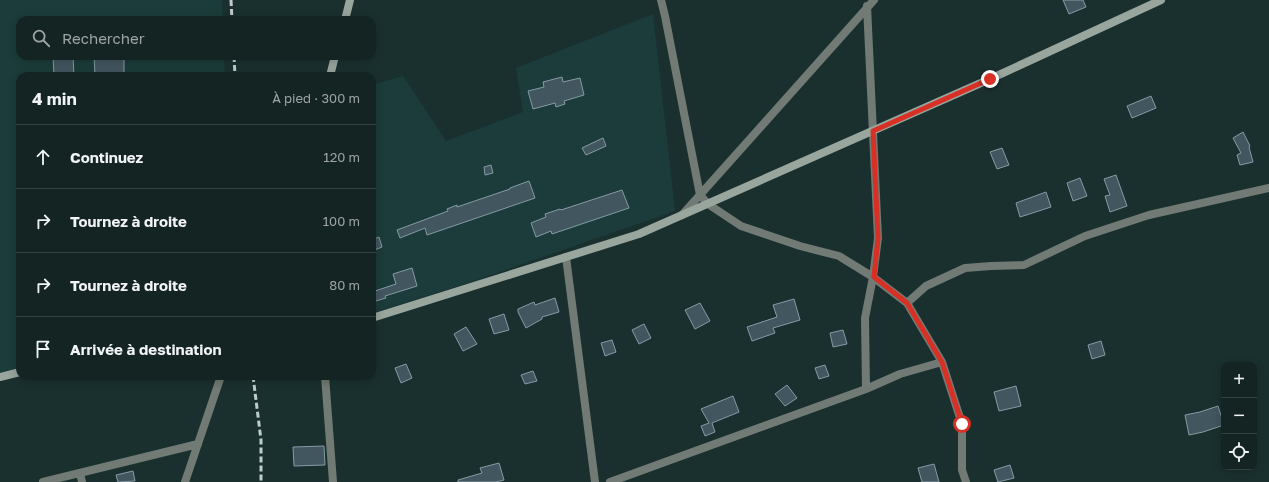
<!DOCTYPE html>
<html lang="fr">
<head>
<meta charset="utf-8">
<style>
  :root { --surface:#142423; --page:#1d2c2b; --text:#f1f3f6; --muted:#9da4a6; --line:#334141 }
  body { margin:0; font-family:"Golos Text",sans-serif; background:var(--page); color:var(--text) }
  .controls { position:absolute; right:12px; bottom:12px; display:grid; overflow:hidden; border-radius:8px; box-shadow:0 2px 10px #0003 }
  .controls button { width:36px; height:36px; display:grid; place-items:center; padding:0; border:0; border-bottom:1px solid var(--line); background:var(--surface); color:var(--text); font:20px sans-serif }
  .stop { position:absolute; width:12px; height:12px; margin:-9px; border:3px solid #d93025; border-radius:50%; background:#fff }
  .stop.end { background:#d93025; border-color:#fff; box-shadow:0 1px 4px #0008 }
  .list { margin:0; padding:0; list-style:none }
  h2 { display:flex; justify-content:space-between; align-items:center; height:52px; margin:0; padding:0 16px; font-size:17px }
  h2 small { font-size:13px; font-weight:400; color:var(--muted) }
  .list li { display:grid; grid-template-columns:26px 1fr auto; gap:12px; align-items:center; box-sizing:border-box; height:64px; padding:0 16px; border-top:1px solid var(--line) }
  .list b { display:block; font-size:15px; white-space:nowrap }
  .list em { font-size:13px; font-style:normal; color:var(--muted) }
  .icon { flex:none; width:22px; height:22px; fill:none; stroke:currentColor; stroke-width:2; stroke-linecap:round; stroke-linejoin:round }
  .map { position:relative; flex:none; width:1269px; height:482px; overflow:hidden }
  .search { position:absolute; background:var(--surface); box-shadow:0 2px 10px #0003; left:16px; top:16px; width:360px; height:44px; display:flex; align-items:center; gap:10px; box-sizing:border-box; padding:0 14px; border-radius:12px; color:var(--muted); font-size:15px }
  .panel { position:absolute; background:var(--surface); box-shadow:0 2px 10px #0003; left:16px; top:72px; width:360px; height:308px; border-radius:12px }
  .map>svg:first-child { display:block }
  .built { fill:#1b3c3a }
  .building { fill:#42565f; stroke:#859ba5 }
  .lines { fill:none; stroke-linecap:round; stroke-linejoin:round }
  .street { stroke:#717a74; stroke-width:8 }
  .secondary { stroke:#98a69e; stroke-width:8 }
  .rail { stroke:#becccb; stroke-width:3; stroke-dasharray:6 3; stroke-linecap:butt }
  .route { stroke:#d93025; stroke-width:5 }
</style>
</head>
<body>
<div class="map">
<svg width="1269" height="482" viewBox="0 0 1269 482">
  <rect width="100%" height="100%" fill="#1a302f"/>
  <path class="built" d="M0 0H222L223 20H20V56H224L225 76H20V373L0 376Z
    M653 14 675 211 468 283 372 313V85L403 76 446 141 523 112 516 68Z"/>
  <path class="building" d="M1063 0H1083L1086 7 1069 14Z
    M53 56H73L74 76H54Z
    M94 56H124V76H95Z
    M562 77 563 82 580 78 584 95 564 101 565 104 556 107 555 103 533 109 528 91 544 87 543 82Z
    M1151 96 1156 108 1132 118 1127 106Z
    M1243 132 1250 146 1249 147 1253 162 1240 165 1237 155 1241 153 1233 138Z
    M603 138 606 146 586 155 582 148Z
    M1002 148 1009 165 997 169 990 152Z
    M491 165 493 173 485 175 484 167Z
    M1116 175 1127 206 1110 212 1105 196 1110 195 1104 179Z
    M1080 178 1087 196 1073 201 1067 183Z
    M529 181 535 198 427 235 425 228 400 238 397 230 448 211 447 209 457 205V207L510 189V188Z
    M622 190 629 208 552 234 551 231 536 237 531 223 546 217 545 214 560 209 561 210Z
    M1046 192 1051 207 1020 217 1016 203Z
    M379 237 382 247 372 251V240Z
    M412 268 417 286 385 296 386 298 372 302V292L396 284 393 274Z
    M555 298 559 312 542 317V319L526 328 518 312V309L534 302 535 305Z
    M794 299 800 320 773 328 775 333 752 341 747 327 777 317 773 305Z
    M700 303 710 321 695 329 685 310Z
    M504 314 509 330 494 334 489 319Z
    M644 324 651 338 639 344 632 330Z
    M466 327 477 344 463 351 454 334Z
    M843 330 847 344 833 347 830 333Z
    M612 340 616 352 605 356 601 343Z
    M1101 341 1105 355 1092 359 1088 345Z
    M406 364 412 378 401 383 395 368Z
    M825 365 829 376 819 379 815 368Z
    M533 371 537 381 525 384 521 375Z
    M787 385 797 398 785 406 775 394Z
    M1016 386 1021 406 999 411 994 392Z
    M733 396 739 412 712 423 715 432 705 436 701 426 709 423 701 409Z
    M1218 406 1224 425 1203 432 1189 435 1185 415 1200 412Z
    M324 446 325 465 294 466 293 447Z
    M499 463 504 480 496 482H458V480L482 473 480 468Z
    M934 464 939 482H922L918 468Z
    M1010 465 1014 478 998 482 994 470Z
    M133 471 135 481 118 482 116 475Z"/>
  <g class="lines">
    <path class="street" d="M661 0 665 16 700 195 708 204 741 226 800 246 839 256 873 277 907 303 942 362 962 424V470L966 482
      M682 215 874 0
      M566 257 595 482
      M907 303 926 286 965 268 991 266 1024 265 1085 236 1149 215 1269 188
      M325 376 333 482
      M866 389 865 318 873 277 878 238 867 6
      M80 473 82 482
      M43 482 198 444
      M185 482 221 376
      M610 482 866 389 900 374 942 362"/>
    <path class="secondary" d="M345 20 350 0
      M330 76 335 56
      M372 318 639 234 990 79 1161 0
      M0 377 20 372"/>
    <path class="rail" d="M231 0 232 20
      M234 56 235 76
      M253 376 261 440V482"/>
  </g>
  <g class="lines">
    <path class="route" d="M962 424 942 362 907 303 874 277 878 238 873 131 990 79"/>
  </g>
</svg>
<div class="controls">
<button>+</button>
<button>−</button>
<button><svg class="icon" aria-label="locate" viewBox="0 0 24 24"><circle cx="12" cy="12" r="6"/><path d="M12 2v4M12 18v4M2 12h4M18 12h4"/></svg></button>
</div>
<div class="stop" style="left:962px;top:424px"></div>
<div class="stop end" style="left:990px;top:79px"></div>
<div class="search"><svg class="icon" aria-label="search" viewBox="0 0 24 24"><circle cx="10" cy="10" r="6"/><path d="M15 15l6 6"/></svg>Rechercher</div>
<section class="panel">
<h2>4 min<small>À pied · 300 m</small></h2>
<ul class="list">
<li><svg class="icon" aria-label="ahead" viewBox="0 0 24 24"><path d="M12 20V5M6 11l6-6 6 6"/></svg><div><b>Continuez</b></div><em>120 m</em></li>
<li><svg class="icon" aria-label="right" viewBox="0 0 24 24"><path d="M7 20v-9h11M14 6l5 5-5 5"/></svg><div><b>Tournez à droite</b></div><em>100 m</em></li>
<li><svg class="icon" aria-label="right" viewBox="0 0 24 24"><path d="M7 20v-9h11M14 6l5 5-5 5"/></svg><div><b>Tournez à droite</b></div><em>80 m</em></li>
<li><svg class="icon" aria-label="arrive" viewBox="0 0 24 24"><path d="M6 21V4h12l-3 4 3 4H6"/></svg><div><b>Arrivée à destination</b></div></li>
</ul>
</section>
</div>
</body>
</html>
